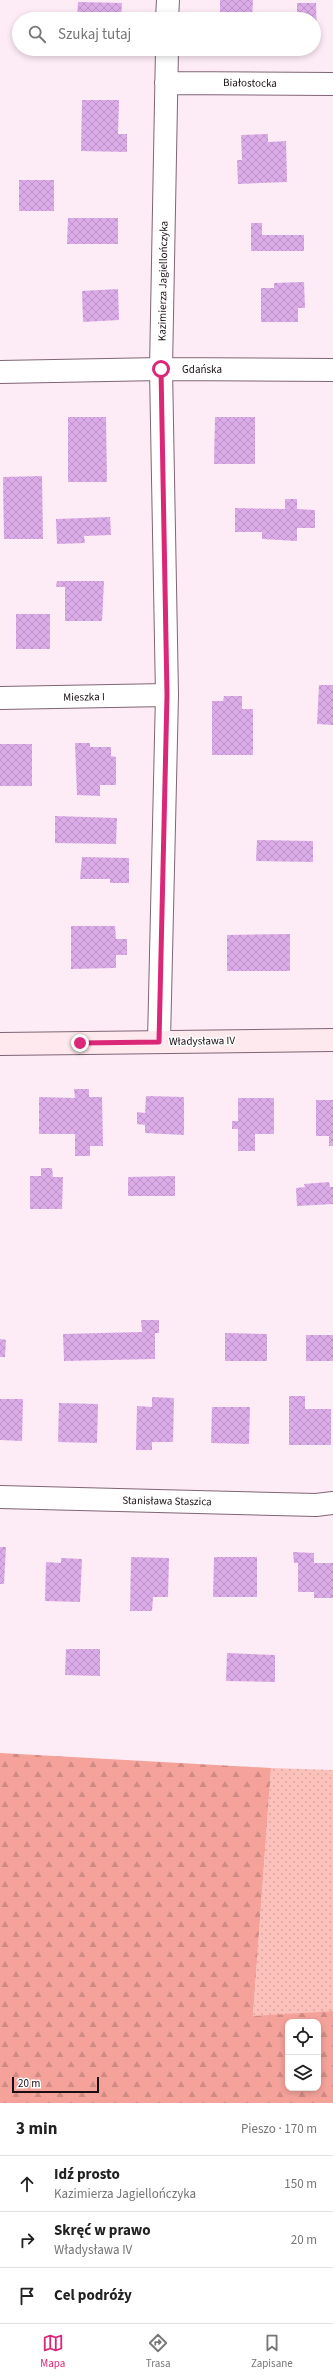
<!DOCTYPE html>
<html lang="pl">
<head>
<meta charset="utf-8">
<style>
  :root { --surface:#fff; --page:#f2f2f2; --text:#222; --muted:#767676; --line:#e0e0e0; --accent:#db2777 }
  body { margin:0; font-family:"Source Sans 3",sans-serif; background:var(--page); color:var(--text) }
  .controls { position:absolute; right:12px; bottom:12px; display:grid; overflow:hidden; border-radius:8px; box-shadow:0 2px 6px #0003 }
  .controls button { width:36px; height:36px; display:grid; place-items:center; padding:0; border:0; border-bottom:1px solid var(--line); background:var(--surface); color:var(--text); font:20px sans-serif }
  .scale { position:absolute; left:12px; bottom:10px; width:87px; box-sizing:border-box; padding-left:4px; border:2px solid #180e14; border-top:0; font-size:11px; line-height:14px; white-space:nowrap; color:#180e14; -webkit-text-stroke:3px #fff; paint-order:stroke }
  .stop { position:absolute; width:12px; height:12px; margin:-9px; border:3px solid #db2777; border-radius:50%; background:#fff }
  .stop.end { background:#db2777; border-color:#fff; box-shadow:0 1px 4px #0008 }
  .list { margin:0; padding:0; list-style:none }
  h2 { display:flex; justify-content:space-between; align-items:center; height:52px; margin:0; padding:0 16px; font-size:17px }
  h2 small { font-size:13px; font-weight:400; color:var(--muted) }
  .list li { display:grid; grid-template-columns:26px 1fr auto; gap:12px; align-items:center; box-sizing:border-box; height:56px; padding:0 16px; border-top:1px solid var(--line) }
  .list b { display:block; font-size:15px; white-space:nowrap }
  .list p { margin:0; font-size:13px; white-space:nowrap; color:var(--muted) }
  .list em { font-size:13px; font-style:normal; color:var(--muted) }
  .icon { flex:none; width:22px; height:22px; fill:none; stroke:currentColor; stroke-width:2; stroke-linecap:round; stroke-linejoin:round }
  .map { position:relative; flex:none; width:333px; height:2103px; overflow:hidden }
  .search { position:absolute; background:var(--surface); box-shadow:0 2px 6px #0003; left:12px; right:12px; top:12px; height:44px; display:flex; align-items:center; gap:10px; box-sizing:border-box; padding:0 14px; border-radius:22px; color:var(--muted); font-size:15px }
  .sheet { height:220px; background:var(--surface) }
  nav { display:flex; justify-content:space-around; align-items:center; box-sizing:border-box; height:56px; border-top:1px solid var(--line); background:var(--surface); font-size:11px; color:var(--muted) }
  nav a { display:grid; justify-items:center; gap:2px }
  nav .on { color:var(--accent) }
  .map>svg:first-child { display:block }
  .grass { fill:url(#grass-dots) }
  .forest { fill:url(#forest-firs); fill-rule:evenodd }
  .building { fill:url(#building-cross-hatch) }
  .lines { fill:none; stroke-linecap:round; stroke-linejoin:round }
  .street-casing { stroke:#7f6575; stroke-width:24 }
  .secondary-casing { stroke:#7f6575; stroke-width:24 }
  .street { stroke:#fff; stroke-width:22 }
  .secondary { stroke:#fee9ee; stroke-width:22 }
  .route { stroke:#db2777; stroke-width:5 }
  .labels { text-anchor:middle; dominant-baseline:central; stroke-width:3; stroke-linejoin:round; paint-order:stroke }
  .street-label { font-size:11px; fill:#180e14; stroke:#fff }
</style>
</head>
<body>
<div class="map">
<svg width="333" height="2103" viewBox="0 0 333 2103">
  <defs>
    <pattern id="grass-dots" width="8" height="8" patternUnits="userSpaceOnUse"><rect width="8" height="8" fill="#fcc1bb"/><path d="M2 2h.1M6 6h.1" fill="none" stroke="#d7a5a0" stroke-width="1.8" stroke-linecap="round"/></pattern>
    <pattern id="forest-firs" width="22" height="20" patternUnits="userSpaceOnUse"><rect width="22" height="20" fill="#f4a29a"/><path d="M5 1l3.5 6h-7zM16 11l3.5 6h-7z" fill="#d08a84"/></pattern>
    <pattern id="building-cross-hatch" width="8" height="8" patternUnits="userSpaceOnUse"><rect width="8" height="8" fill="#dcace9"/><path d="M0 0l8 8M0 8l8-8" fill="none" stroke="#bc93c7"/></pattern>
  </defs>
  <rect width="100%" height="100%" fill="#fdebf6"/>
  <path class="grass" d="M271 1768 333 1770V2011L253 2017Z"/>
  <path class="forest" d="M0 1753 271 1768 253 2016 333 2011V2103H0ZM288 2022H318V2088H288Z"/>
  <path class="building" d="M220 0H253L252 19H220Z
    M78 2 122 3 121 19H77Z
    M297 3H316L317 43H314V19H297Z
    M82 100H119L118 134H127V152L81 151Z
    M268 134V142L286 141 287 182 238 184 237 160H242L241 135Z
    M19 180H54V211H19Z
    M68 218H118V244H67Z
    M251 223H262V235H304V251H251Z
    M304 282 305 308H298V322H261V288H274V283Z
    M118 289 119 320 83 322 82 291Z
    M68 417H106L107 482H68Z
    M215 417H255V464H214Z
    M42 476 43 539H4L3 477Z
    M285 499H297V509L315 510V528H297V541L262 539V532H235V508L285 509Z
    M110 517 111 535 84 536 85 543 57 544 56 519Z
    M57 581H104L102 621H65V587H56Z
    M16 614H50V649H16Z
    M319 685H333V725L317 724Z
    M224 696H242V709H253V755H212V701H223Z
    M75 743H90V747H111V756L116 757V785H100V796L77 795Z
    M0 744H32V786H0Z
    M55 816 117 818 116 844 55 843Z
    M257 840 313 841V862L256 861Z
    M82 857 129 858V883H110V879H80Z
    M71 926H115L116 939H127V955H116V968L71 969Z
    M290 934V971H227V935Z
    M74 1089H89V1097H102L103 1146H90V1156H75V1134H39V1097L75 1098Z
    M146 1096 184 1097V1135L145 1133V1125L137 1124V1112L145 1113Z
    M238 1098H274V1134H255V1151H238V1129H232V1121H238Z
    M316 1100H333V1146H329V1136H316Z
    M41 1168H52L53 1177H63L62 1209H30V1176H41Z
    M175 1176V1196H128V1177Z
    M329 1182 330 1187H333V1204L297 1206 296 1188 305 1187 304 1184Z
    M141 1320H159V1333H155V1359L64 1361 63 1334 142 1332Z
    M225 1333 267 1334V1361H225Z
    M306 1335H333V1361H306Z
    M0 1339 6 1340 5 1357H0Z
    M289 1396H305V1409H331V1445H289Z
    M152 1397 174 1398 173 1442H152V1450H136L137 1406 152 1407Z
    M0 1399H23L22 1441 0 1440Z
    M59 1403 98 1404 97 1443 58 1442Z
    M212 1407H250L249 1444 211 1443Z
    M0 1547H6L4 1584H0Z
    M293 1552 314 1553V1563H333V1598H314V1592H298V1563H294Z
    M131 1557 169 1558 168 1597H153L152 1611H130Z
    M214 1557H257V1597H213Z
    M61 1558 82 1559 80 1602 45 1601 46 1562 61 1563Z
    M66 1649H100V1676L65 1675Z
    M227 1653 275 1655V1682L226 1681Z"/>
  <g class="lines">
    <g class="street-casing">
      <path id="street" d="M167 19 168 0
        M166 83 333 84
        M0 372 161 369 333 370
        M0 698 167 695
        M159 1041 167 695 161 369 167 49
        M0 1497 316 1505 333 1503"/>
    </g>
    <g class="secondary-casing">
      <path id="secondary" d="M0 1044 333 1040"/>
    </g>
    <use href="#street" class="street"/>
    <use href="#secondary" class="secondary"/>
  </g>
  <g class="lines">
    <path class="route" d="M80 1043 159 1042 167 695 161 369"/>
  </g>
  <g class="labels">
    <g class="street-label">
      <text transform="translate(250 83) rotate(1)">Białostocka</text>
      <text transform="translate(163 281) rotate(-89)">Kazimierza Jagiellończyka</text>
      <text x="202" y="369">Gdańska</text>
      <text transform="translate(84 697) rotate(-1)">Mieszka I</text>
      <text transform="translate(202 1041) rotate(-1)">Władysława IV</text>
      <text transform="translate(167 1501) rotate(1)">Stanisława Staszica</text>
    </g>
  </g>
</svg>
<div class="controls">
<button><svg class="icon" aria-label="locate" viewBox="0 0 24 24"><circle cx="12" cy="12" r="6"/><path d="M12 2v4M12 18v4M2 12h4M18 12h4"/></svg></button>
<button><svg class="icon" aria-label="layers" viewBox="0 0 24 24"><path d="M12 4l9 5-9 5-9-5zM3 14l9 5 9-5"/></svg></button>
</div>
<div class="scale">20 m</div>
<div class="stop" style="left:161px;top:369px"></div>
<div class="stop end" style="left:80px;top:1043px"></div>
<div class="search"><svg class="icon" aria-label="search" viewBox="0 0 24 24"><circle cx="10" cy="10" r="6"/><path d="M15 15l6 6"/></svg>Szukaj tutaj</div>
</div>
<section class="sheet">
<h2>3 min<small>Pieszo · 170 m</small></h2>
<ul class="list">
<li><svg class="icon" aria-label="ahead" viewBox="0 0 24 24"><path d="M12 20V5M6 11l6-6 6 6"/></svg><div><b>Idź prosto</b><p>Kazimierza Jagiellończyka</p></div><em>150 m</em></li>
<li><svg class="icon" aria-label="right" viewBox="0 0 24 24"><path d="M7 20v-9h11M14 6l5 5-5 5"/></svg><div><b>Skręć w prawo</b><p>Władysława IV</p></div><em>20 m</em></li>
<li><svg class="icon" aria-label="arrive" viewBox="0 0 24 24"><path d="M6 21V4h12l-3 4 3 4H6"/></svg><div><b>Cel podróży</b></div></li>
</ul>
</section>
<nav>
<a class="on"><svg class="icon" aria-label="map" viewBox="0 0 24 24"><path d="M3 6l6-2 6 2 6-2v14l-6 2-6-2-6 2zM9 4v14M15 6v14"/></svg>Mapa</a>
<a><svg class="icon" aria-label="directions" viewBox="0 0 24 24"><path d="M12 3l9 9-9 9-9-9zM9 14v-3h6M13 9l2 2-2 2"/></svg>Trasa</a>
<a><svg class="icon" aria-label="saved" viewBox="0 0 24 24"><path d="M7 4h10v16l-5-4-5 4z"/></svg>Zapisane</a>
</nav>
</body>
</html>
